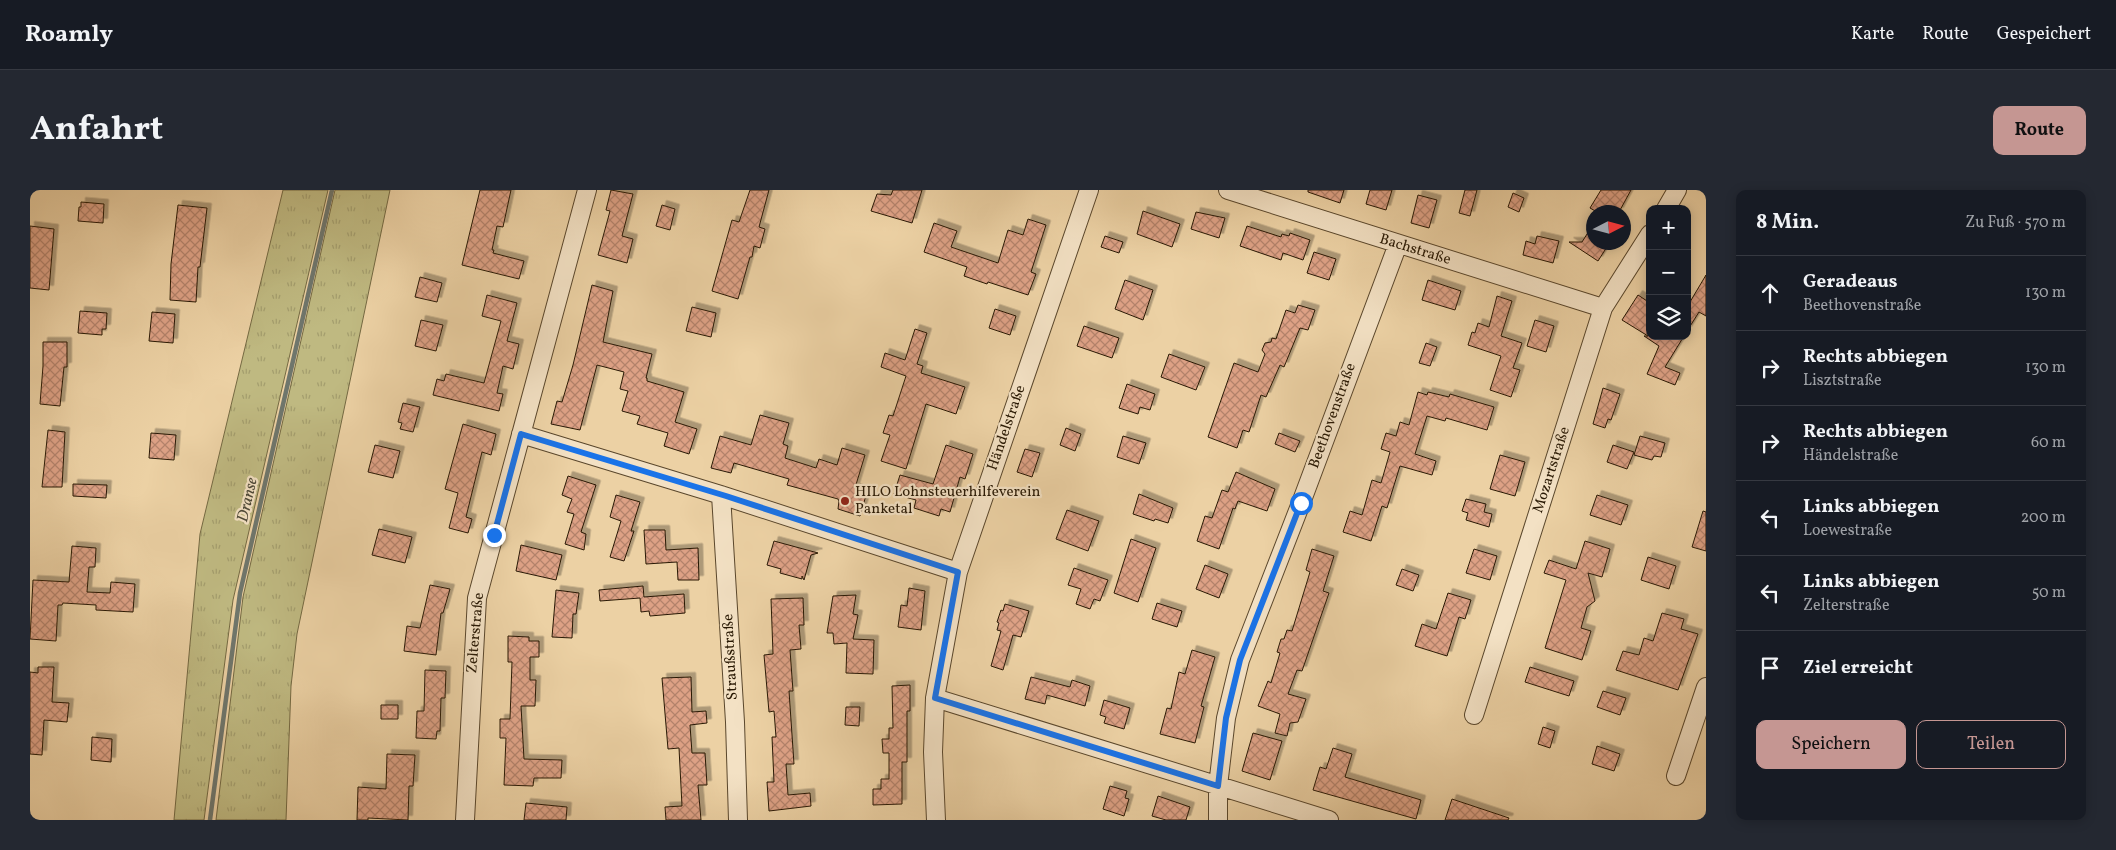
<!DOCTYPE html>
<html lang="de">
<head>
<meta charset="utf-8">
<style>
  :root { --surface:#171b24; --page:#242831; --text:#f1f3f6; --muted:#9ea1a6; --line:#363941; --accent:#c59692 }
  body { margin:0; font-family:Vollkorn,serif; background:var(--page); color:var(--text) }
  .controls { position:absolute; right:15px; top:15px; display:grid; overflow:hidden; border-radius:10px; box-shadow:0 2px 12px #0003 }
  .controls button { width:45px; height:45px; display:grid; place-items:center; padding:0; border:0; border-bottom:1px solid var(--line); background:var(--surface); color:var(--text); font:25px sans-serif }
  .compass { position:absolute; left:1556px; top:15px; width:45px; height:45px; border-radius:50%; background:var(--surface); box-shadow:0 2px 12px #0003; rotate:84deg }
  .stop { position:absolute; width:15px; height:15px; margin:-11px; border:4px solid #1a73e8; border-radius:50%; background:#fff }
  .stop.end { background:#1a73e8; border-color:#fff; box-shadow:0 1px 5px #0008 }
  .list { margin:0; padding:0; list-style:none }
  h2 { display:flex; justify-content:space-between; align-items:center; height:65px; margin:0; padding:0 20px; font-size:21px }
  h2 small { font-size:16px; font-weight:400; color:var(--muted) }
  .list li { display:grid; grid-template-columns:32px 1fr auto; gap:15px; align-items:center; box-sizing:border-box; height:75px; padding:0 20px; border-top:1px solid var(--line) }
  .list b { display:block; font-size:19px; white-space:nowrap }
  .list p { margin:0; font-size:16px; white-space:nowrap; color:var(--muted) }
  .list em { font-size:16px; font-style:normal; color:var(--muted) }
  .actions { display:flex; gap:10px; padding:15px 20px }
  .actions a { flex:1; padding:11px 0; border:1px solid var(--accent); border-radius:10px; text-align:center; font-size:18px; color:var(--accent) }
  .actions .main { background:var(--accent); color:#111 }
  .icon { flex:none; width:28px; height:28px; fill:none; stroke:currentColor; stroke-width:2; stroke-linecap:round; stroke-linejoin:round }
  .map { position:relative; flex:none; width:1676px; height:630px; overflow:hidden; border-radius:10px }
  header { display:flex; align-items:center; gap:30px; box-sizing:border-box; height:70px; padding:0 25px; background:var(--surface); border-bottom:1px solid var(--line) }
  header strong { font-size:24px }
  nav { display:flex; gap:28px; margin-inline-start:auto; font-size:18px }
  .intro { display:flex; align-items:center; justify-content:space-between; box-sizing:border-box; height:120px; padding:0 30px }
  h1 { margin:0; font-size:35px }
  .button { padding:12px 22px; border-radius:10px; background:var(--accent); color:#111; font-size:18px; font-weight:700 }
  main { display:flex; gap:30px; padding:0 30px }
  aside { flex:1; background:var(--surface); border-radius:10px; box-shadow:0 2px 12px #0003 }
  .map>svg:first-child { display:block }
  .grass { fill:url(#grass-tufts); stroke:#746942 }
  .lines { fill:none; stroke-linecap:round; stroke-linejoin:round }
  .stream { stroke:#6f766c; stroke-width:4.5 }
  .building { fill:url(#building-cross-hatch); stroke:#291904; filter:url(#shadow) }
  .street-casing { stroke:#5a472c; stroke-width:20 }
  .street { stroke:#f3e1c4; stroke-width:18 }
  .route { stroke:#1a73e8; stroke-width:6 }
  .poi-dot { fill:#8f2418; stroke:#f3e1c4; stroke-width:2 }
  .labels { text-anchor:middle; dominant-baseline:central; stroke-width:4.5; stroke-linejoin:round; paint-order:stroke }
  .street-label { font-size:15px; fill:#291904; stroke:#f3e1c4 }
  .poi-label { font-size:15px; fill:#291904; stroke:#f3e1c4; text-anchor:start }
  .water-label { font-size:16px; font-style:italic; fill:#4c4838; stroke:#f3e1c4 }
</style>
</head>
<body>
<header>
<strong>Roamly</strong>
<nav><a>Karte</a><a>Route</a><a>Gespeichert</a></nav>
</header>
<div class="intro"><h1>Anfahrt</h1><a class="button">Route</a></div>
<main>
<div class="map">
<svg width="1676" height="630" viewBox="0 0 1676 630">
  <defs>
    <pattern id="grass-tufts" width="24" height="20" patternUnits="userSpaceOnUse" patternTransform="scale(1.25)"><rect width="24" height="20" fill="#bfb981"/><path d="M3 7l-1-3M5 7V3M7 7l1-3M15 17l-1-3M17 17v-4M19 17l1-3" fill="none" stroke="#a49e6e"/></pattern>
    <pattern id="building-cross-hatch" width="8" height="8" patternUnits="userSpaceOnUse" patternTransform="scale(1.25)"><rect width="8" height="8" fill="#dda185"/><path d="M0 0l8 8M0 8l8-8" fill="none" stroke="#b3826b"/></pattern>
    <filter id="shadow"><feDropShadow dx="4.5" dy="-4.5" stdDeviation="0" flood-color="#0004"/></filter>
  </defs>
  <rect width="100%" height="100%" fill="#ecd1a4"/>
  <filter id="stains"><feTurbulence type="fractalNoise" baseFrequency=".004" numOctaves="4"/><feColorMatrix values="0 0 0 0 .2 0 0 0 0 .09 0 0 0 0 .02 0 0 0 .5 -.17"/></filter>
  <radialGradient id="worn" r=".72"><stop offset=".6" stop-color="#630" stop-opacity="0"/><stop offset="1" stop-color="#630" stop-opacity=".3"/></radialGradient>
  <path class="grass" d="M253 0H298L203 410 174 630H144L170 344Z
    M305 0H360L267 444 261 496 256 630H186L213 407Z"/>
  <g class="lines">
    <path class="stream" d="M180 630 210 403 302 0"/>
  </g>
  <path class="building" d="M450 0H481L473 37 467 36 462 60H464L463 63 494 71 489 89 432 75Z
    M581 0 603 4 592 46 603 49 597 73 568 65 580 21 576 20Z
    M720 0H739L729 37 735 39 730 58 724 56 722 67H720L708 109 682 101 702 30 709 32Z
    M863 0H892L882 33 841 21 847 4 861 5Z
    M1278 0H1314L1310 13 1278 2Z
    M1340 0H1362L1356 20 1336 14Z
    M1435 0H1447L1440 26 1429 23Z
    M1571 0H1601L1589 22H1567L1560 18Z
    M1483 3 1494 8 1489 22 1478 17Z
    M1388 5 1407 10 1399 38 1381 33Z
    M51 12 74 14 73 33 48 31 49 17H51Z
    M148 15 177 18 170 77H168L166 112 140 110 141 74Z
    M632 15 645 19 640 40 626 36Z
    M1113 21 1150 34 1142 57 1107 44Z
    M1166 22 1195 28 1189 48 1161 39Z
    M998 29 1016 35 1001 82 1006 84 998 105 958 92 957 94 934 86 937 77 894 62 904 33 927 41 921 57 968 73 978 40 993 45Z
    M1564 33V52H1580L1568 71 1539 52H1552Z
    M0 36 24 39 19 100 0 98Z
    M1217 36 1251 47 1252 44 1259 46 1260 43 1280 50 1273 70 1253 63 1251 70 1210 56Z
    M1075 46 1093 52 1089 63 1071 57Z
    M1507 46 1529 51 1523 73 1493 65 1496 51 1505 54Z
    M1284 62 1306 69 1299 90 1277 83Z
    M1676 85V126L1669 122 1657 141V117Z
    M390 87 412 93 407 112 385 107Z
    M1095 90 1123 100 1113 130 1085 119Z
    M1398 90 1431 101 1425 120 1392 110Z
    M562 95 583 101 573 152 622 164 616 188H617V191L654 202 645 232 667 239 659 264 634 256 638 243 607 234 610 226 592 221 598 201 590 199 594 182 567 175 550 240 521 234 527 211 532 212 543 175Z
    M457 105 487 113 477 151 489 154 483 179 473 176 467 203 473 204 469 221 403 205 407 189 414 191 416 184 454 193 471 131 452 126Z
    M1608 105 1620 113V146H1654L1635 177 1650 183 1645 195 1617 184 1629 156 1614 146H1618L1592 130Z
    M1467 106 1482 111 1471 146 1492 153 1483 178 1490 180 1481 207 1460 200 1471 166 1438 155 1442 142 1445 143 1448 133 1459 137Z
    M1268 115 1285 120 1278 140 1270 138 1254 177 1250 175 1236 207 1231 205 1219 242 1213 240 1207 258 1178 247 1204 173 1228 182 1235 164 1232 160 1235 153 1241 152 1242 148 1246 149 1256 120 1265 123Z
    M662 117 686 123 681 147 656 141Z
    M965 119 986 126 980 145 959 138Z
    M50 121 77 123 76 139H72V145L48 143Z
    M122 122 145 124 143 153 119 151Z
    M391 130 413 135 406 161 385 156Z
    M1505 130 1524 136 1516 162 1497 156Z
    M1054 136 1089 148 1082 168 1047 156Z
    M885 139 897 143 887 174 893 176 891 183 935 197 926 224 896 214 876 279 851 271 860 245 853 243 859 225 863 226 876 186 851 177 855 163 875 170Z
    M13 152H37V177H34L30 216 10 214 13 176Z
    M1396 153 1407 157 1400 176 1389 173Z
    M1139 164 1175 177 1166 200 1131 187Z
    M1097 194 1125 204 1120 220 1110 217 1108 224 1089 218Z
    M1573 198 1590 204 1581 230 1578 229 1575 238 1563 234Z
    M1388 202 1397 205 1398 202 1419 207 1420 204 1464 217 1457 240 1416 228 1415 231 1397 226 1385 264 1406 271 1402 285 1370 276 1357 318 1352 316 1341 351 1313 342 1320 321 1332 325 1342 290 1351 293 1360 262 1351 259 1356 243 1366 246 1370 232 1379 235Z
    M373 213 390 217 383 242 370 239 372 233 368 232Z
    M730 225 759 233 753 254 758 256 755 268 786 278 789 269 807 275 812 258 835 265 825 298 837 302 830 326 808 319 809 311 808 309 757 295 759 289 704 273 701 283 681 278 690 246 721 255Z
    M433 234 466 244 461 265 452 262 436 327 442 329 438 343 419 338 428 303 415 299Z
    M1036 238 1051 244 1045 261 1030 255Z
    M18 240 35 242 32 297H12Z
    M121 243 146 245 144 270 119 268Z
    M1249 243 1270 251 1265 262 1245 254Z
    M1093 246 1116 253 1109 274 1087 267Z
    M1610 246 1635 253 1631 267 1624 266 1622 270 1604 265Z
    M345 255 370 261 363 288 338 282Z
    M916 255 943 264 935 289 930 287 920 322 911 319 909 326 884 318 886 310 864 304 870 285 903 294Z
    M1583 255 1604 262 1597 279 1577 272Z
    M995 259 1010 263 1002 287 987 282Z
    M1470 265 1495 272 1485 306 1460 299Z
    M1206 282 1245 299 1237 321 1208 311 1205 319 1203 318 1189 359 1167 351 1175 326 1182 328 1192 300 1198 302Z
    M538 286 566 295 551 342 556 344 554 360 535 354 544 324 537 322 542 309 532 305Z
    M43 294 77 295 76 308 43 306Z
    M1109 304 1143 318 1138 333 1125 329 1124 331 1103 324Z
    M586 305 610 312 601 341H604L594 371 580 367 591 331 580 327Z
    M1567 305 1598 315 1591 335 1560 325Z
    M1436 309 1456 314 1454 322 1462 324 1459 337 1436 330 1438 323 1432 321Z
    M1037 320 1069 331 1058 361 1026 349Z
    M1673 321 1676 322V361L1662 357Z
    M349 339 382 347 375 373 342 365Z
    M614 340H635L636 360 668 358 669 390H648L647 372 616 374Z
    M1101 349 1126 358 1108 412 1084 403Z
    M744 351 788 363 781 365 774 390 772 386V389L750 383 751 379 737 375Z
    M1555 351 1580 359 1572 387 1558 383 1565 411 1557 417 1551 438 1561 441 1552 470 1515 458 1536 390 1514 383 1519 370 1546 379Z
    M491 355 532 365 526 390 486 381Z
    M42 356 66 358 65 377H59L57 402 80 403 81 392 105 394 103 422 66 420V415L33 413 32 415H28L26 451 0 449 3 390 39 392Z
    M1282 359 1304 366 1293 401 1299 403 1272 481 1267 480 1258 504 1276 509 1268 532 1260 533 1257 546 1245 543 1250 524 1228 516 1238 491 1241 493 1250 463 1247 462 1251 449H1254L1257 440 1262 441 1280 382 1276 380Z
    M1444 359 1467 366 1460 390 1436 383Z
    M1618 367 1646 376 1639 399 1611 390Z
    M1175 375 1198 384 1189 408 1166 399Z
    M1044 378 1078 390 1070 411 1064 409 1060 419 1046 414 1051 399 1038 395Z
    M1372 379 1389 385 1383 401 1366 395Z
    M400 395 420 399 413 423H411L406 465 374 461 377 436 390 438Z
    M613 396 614 407 654 404 655 423 620 426 619 421 611 422 610 408 570 411 569 400Z
    M879 398 895 401 891 440 868 437 871 415 877 416Z
    M526 400 549 403 546 424H543L542 448 522 447Z
    M1418 403 1441 410 1435 429 1429 427 1417 466 1385 456 1392 434 1406 439Z
    M826 405 823 424 828 425 823 449 844 450 843 484 816 483 817 453 804 454 803 443H797L803 406Z
    M773 408 774 435H769L771 459 760 460 763 501H759L764 574H756L758 605 780 603 781 616 739 621 737 592H744L742 547H746L744 521 739 522 734 465 743 464 741 409Z
    M1127 413 1152 421 1147 437 1122 429Z
    M975 414 999 421 991 447 983 445 973 480 961 476 971 441 967 440 969 433 967 432 971 420 973 421Z
    M1632 423 1654 429 1651 439 1668 444 1648 500 1586 480 1593 461 1609 465 1614 448 1623 451Z
    M478 446 499 447V451H509V467H500V490H506L505 516H491L494 569 532 570 531 588H504L503 596 474 595 476 548H470V529H480L482 472H478Z
    M1162 460 1185 467 1171 516 1174 517 1165 553 1130 544 1137 518 1141 519 1149 482 1155 484Z
    M8 477H24L22 512 39 513 37 532 14 530 12 565 0 564V482L8 483Z
    M1500 477 1544 491 1539 506 1495 492Z
    M395 480 416 481 415 508H411L410 541H407L406 549 386 548 387 521H394Z
    M661 487 662 522 676 521 677 533 660 535 662 563H675L677 595H668L671 630H636L635 617 652 616 649 558 638 559 632 488Z
    M1001 487 1040 497 1042 490 1060 496 1055 516 1017 505 1015 514 995 509Z
    M880 495V521H877V572H872V614L843 615V599H851V589H859V563H853L852 549H859V538H863L862 496Z
    M1573 501 1596 508 1590 525 1567 517Z
    M1074 510 1100 518 1094 539 1074 533 1076 527 1070 525Z
    M351 515H368V529H351Z
    M816 517H830L829 536 815 535Z
    M1513 537 1525 541 1520 558 1508 554Z
    M1223 543 1252 551 1240 590 1212 581Z
    M62 547 82 549 81 572 61 570Z
    M1567 556 1590 564 1584 581 1562 574Z
    M1303 558 1322 564 1315 587 1391 610 1386 629 1283 600 1290 577 1296 579Z
    M357 564 385 565 383 596H379L378 630 338 628V630H327L328 597 356 599Z
    M1080 596 1097 601 1095 608 1099 609 1094 626 1073 619Z
    M1128 606 1160 617 1156 630H1136L1122 626Z
    M1422 609 1479 628 1478 630H1415Z
    M496 613 537 617 536 630H494Z"/>
  <g class="lines">
    <g class="street-casing">
      <path id="street" d="M1198 0 1573 118
        M1636 19 1647 0
        M491 244 691 305 928 382
        M691 305 705 532 708 630
        M905 508 1299 630
        M1444 525 1573 118 1620 44
        M1646 586 1676 497
        M435 630 447 408 557 0
        M906 630 903 562 905 508 928 382 1059 0
        M1188 630V596L1196 528 1210 470 1271 313 1368 54"/>
    </g>
    <use href="#street" class="street"/>
  </g>
  <g class="lines">
    <path class="route" d="M464 345 491 244 696 306 928 382 905 508 1188 596 1196 528 1210 470 1271 313"/>
  </g>
  <circle class="poi-dot" cx="815" cy="311" r="5"/>
  <g class="labels">
    <g class="street-label">
      <text transform="translate(1385 60) rotate(17)">Bachstraße</text>
      <text transform="translate(1303 226) rotate(-70)">Beethovenstraße</text>
      <text transform="translate(977 238) rotate(-71)">Händelstraße</text>
      <text transform="translate(1522 280) rotate(-72)">Mozartstraße</text>
      <text transform="translate(446 443) rotate(-85)">Zelterstraße</text>
      <text transform="translate(701 467) rotate(-93)">Straußstraße</text>
    </g>
    <g class="poi-label">
      <text x="825" y="302">HILO Lohnsteuerhilfeverein<tspan x="825" dy="17">Panketal</tspan></text>
    </g>
    <g class="water-label">
      <text transform="translate(218 310) rotate(-77)">Dranse</text>
    </g>
  </g>
  <rect width="100%" height="100%" filter="url(#stains)"/>
  <rect width="100%" height="100%" fill="url(#worn)"/>
</svg>
<div class="controls">
<button>+</button>
<button>−</button>
<button><svg class="icon" aria-label="layers" viewBox="0 0 24 24"><path d="M12 4l9 5-9 5-9-5zM3 14l9 5 9-5"/></svg></button>
</div>
<svg class="compass" viewBox="-18 -18 36 36"><path d="M0-13l5 13h-10z" fill="#e53935"/><path d="M0 13l5-13h-10z" fill="#9ea1a6"/></svg>
<div class="stop" style="left:1271px;top:313px"></div>
<div class="stop end" style="left:464px;top:345px"></div>
</div>
<aside>
<h2>8 Min.<small>Zu Fuß · 570 m</small></h2>
<ul class="list">
<li><svg class="icon" aria-label="ahead" viewBox="0 0 24 24"><path d="M12 20V5M6 11l6-6 6 6"/></svg><div><b>Geradeaus</b><p>Beethovenstraße</p></div><em>130 m</em></li>
<li><svg class="icon" aria-label="right" viewBox="0 0 24 24"><path d="M7 20v-9h11M14 6l5 5-5 5"/></svg><div><b>Rechts abbiegen</b><p>Lisztstraße</p></div><em>130 m</em></li>
<li><svg class="icon" aria-label="right" viewBox="0 0 24 24"><path d="M7 20v-9h11M14 6l5 5-5 5"/></svg><div><b>Rechts abbiegen</b><p>Händelstraße</p></div><em>60 m</em></li>
<li><svg class="icon" aria-label="left" viewBox="0 0 24 24"><path d="M17 20v-9H6M10 6l-5 5 5 5"/></svg><div><b>Links abbiegen</b><p>Loewestraße</p></div><em>200 m</em></li>
<li><svg class="icon" aria-label="left" viewBox="0 0 24 24"><path d="M17 20v-9H6M10 6l-5 5 5 5"/></svg><div><b>Links abbiegen</b><p>Zelterstraße</p></div><em>50 m</em></li>
<li><svg class="icon" aria-label="arrive" viewBox="0 0 24 24"><path d="M6 21V4h12l-3 4 3 4H6"/></svg><div><b>Ziel erreicht</b></div></li>
</ul>
<div class="actions"><a class="main">Speichern</a><a>Teilen</a></div>
</aside>
</main>
</body>
</html>
